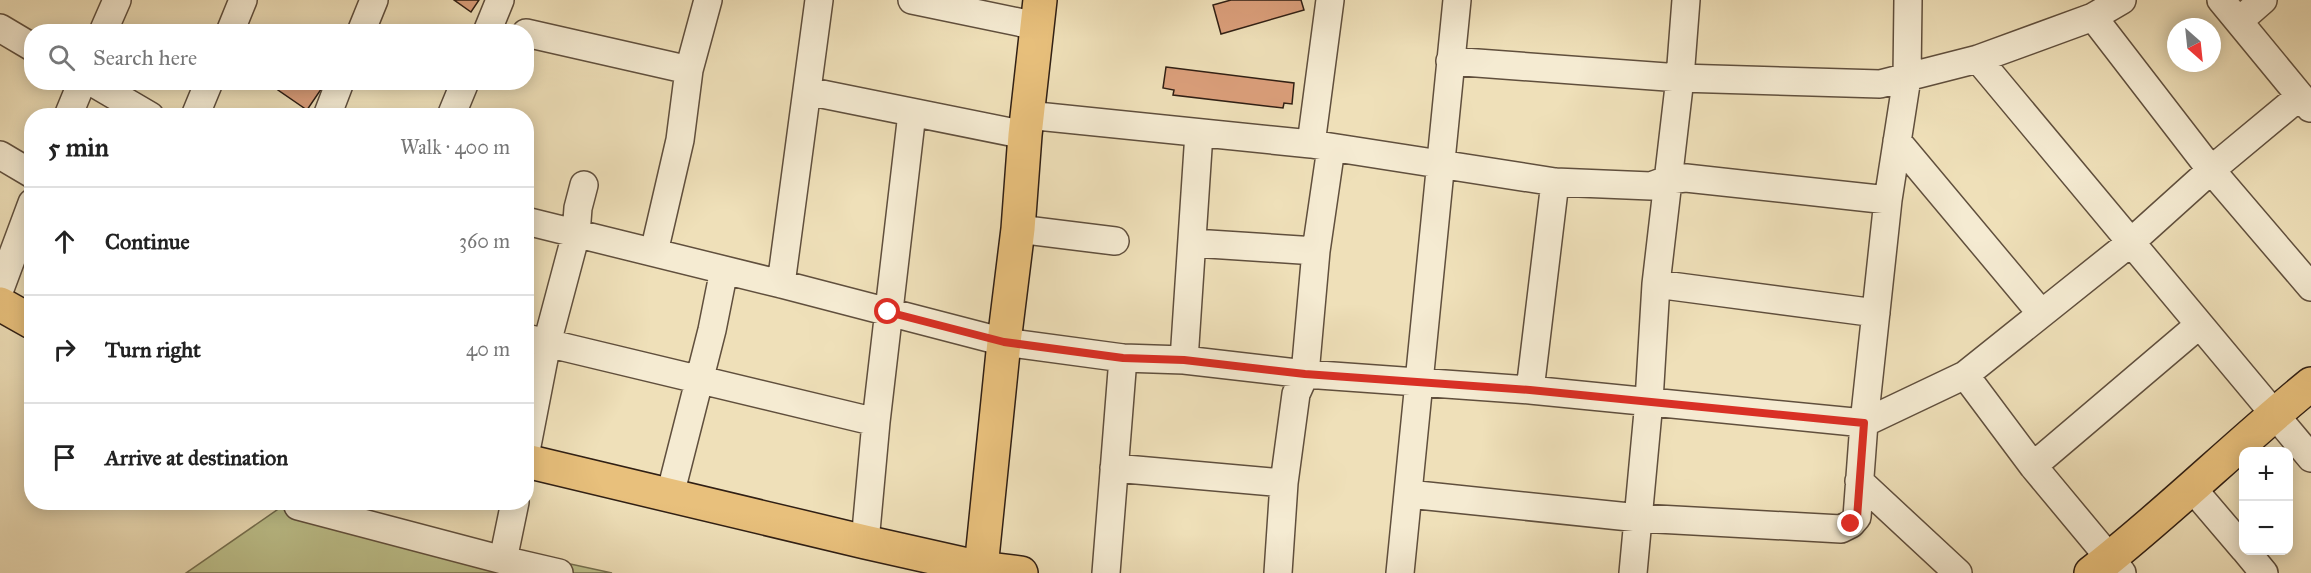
<!DOCTYPE html>
<html lang="en">
<head>
<meta charset="utf-8">
<style>
  :root { --surface:#fff; --page:#f6f6f6; --text:#222; --muted:#767676; --line:#e0e0e0 }
  body { margin:0; font-family:"IM FELL Great Primer",serif; background:var(--page); color:var(--text) }
  .controls { position:absolute; right:18px; bottom:18px; display:grid; overflow:hidden; border-radius:12px; box-shadow:0 3px 15px #0003 }
  .controls button { width:54px; height:54px; display:grid; place-items:center; padding:0; border:0; border-bottom:2px solid var(--line); background:var(--surface); color:var(--text); font:30px sans-serif }
  .compass { position:absolute; left:2167px; top:18px; width:54px; height:54px; border-radius:50%; background:var(--surface); box-shadow:0 3px 15px #0003; rotate:153deg }
  .stop { position:absolute; width:18px; height:18px; margin:-14px; border:4px solid #d93025; border-radius:50%; background:#fff }
  .stop.end { background:#d93025; border-color:#fff; box-shadow:0 2px 6px #0008 }
  .list { margin:0; padding:0; list-style:none }
  h2 { display:flex; justify-content:space-between; align-items:center; height:78px; margin:0; padding:0 24px; font-size:26px }
  h2 small { font-size:20px; font-weight:400; color:var(--muted) }
  .list li { display:grid; grid-template-columns:39px 1fr auto; gap:18px; align-items:center; box-sizing:border-box; height:108px; padding:0 24px; border-top:2px solid var(--line) }
  .list b { display:block; font-size:22px; white-space:nowrap }
  .list em { font-size:20px; font-style:normal; color:var(--muted) }
  .icon { flex:none; width:33px; height:33px; fill:none; stroke:currentColor; stroke-width:2; stroke-linecap:round; stroke-linejoin:round }
  .map { position:relative; flex:none; width:2311px; height:573px; overflow:hidden }
  .search { position:absolute; background:var(--surface); box-shadow:0 3px 15px #0003; left:24px; top:24px; width:510px; height:66px; display:flex; align-items:center; gap:15px; box-sizing:border-box; padding:0 21px; border-radius:24px; color:var(--muted); font-size:22px }
  .panel { position:absolute; background:var(--surface); box-shadow:0 3px 15px #0003; left:24px; top:108px; width:510px; height:402px; border-radius:24px }
  .map>svg:first-child { display:block }
  .green { fill:#bdc18c; stroke:#767050; stroke-width:1.5 }
  .building { fill:#db9f7b; stroke:#301f14; stroke-width:1.5 }
  .lines { fill:none; stroke-linecap:round; stroke-linejoin:round }
  .minor-casing { stroke:#604f3d; stroke-width:30 }
  .major-casing { stroke:#301f14; stroke-width:36 }
  .minor { stroke:#f5ebd2; stroke-width:27 }
  .major { stroke:#e8c07c; stroke-width:33 }
  .route { stroke:#d93025; stroke-width:8 }
</style>
</head>
<body>
<div class="map">
<svg width="2311" height="573" viewBox="0 0 2311 573">
  <rect width="100%" height="100%" fill="#efe0b9"/>
  <filter id="stains"><feTurbulence type="fractalNoise" baseFrequency=".00333" numOctaves="4"/><feColorMatrix values="0 0 0 0 .2 0 0 0 0 .09 0 0 0 0 .02 0 0 0 .5 -.17"/></filter>
  <radialGradient id="worn" r=".72"><stop offset=".6" stop-color="#630" stop-opacity="0"/><stop offset="1" stop-color="#630" stop-opacity=".3"/></radialGradient>
  <path class="green" d="M287 503 612 573H186Z"/>
  <path class="building" d="M454 0H479L471 12Z
    M1231 0H1301L1304 10 1221 34 1213 5Z
    M1166 67 1294 83 1292 104 1284 103 1283 108 1173 95 1174 90 1163 88Z
    M283 82H326L307 110 278 90Z"/>
  <g class="lines">
    <g class="minor-casing">
      <path id="minor" d="M912 0 1037 26
        M2221 0 2310 108
        M2093 17 2211 170 2311 287
        M2239 21 2263 0
        M0 28 32 47
        M103 32 117 0
        M230 32 243 0
        M361 32 374 0
        M487 32 500 0
        M526 33 689 70 680 140 654 252
        M1978 59 2311 458
        M1450 61 1680 78 1880 84 1978 59 2093 17 2122 0
        M689 70 708 0
        M92 82 150 116
        M807 91 1025 135
        M1027 115 1311 144 1555 182 1651 186 1667 180 1686 178 1888 200
        M68 116 82 82
        M195 116 209 82
        M327 116 340 82
        M451 116 465 82
        M1897 141 2041 313
        M1311 144 1330 0
        M0 155 32 174
        M526 221 781 284 1004 342 1123 358 1184 360 1305 374 1530 390 1864 423 1965 375 2130 243 2211 170 2300 96
        M1018 229 1115 241
        M1193 243 1316 251
        M781 284 819 0
        M1656 284 1876 313
        M0 289 32 203
        M526 338 876 422
        M1184 360 1199 133
        M1965 375 2033 466 2122 573
        M1530 390 1555 182
        M526 451 547 343 576 234 578 208 584 185
        M2033 466 2199 325
        M1114 468 1284 483
        M1859 481 1958 573
        M2192 488 2244 549
        M1408 494 1639 518 1841 529 1851 524 1857 517 1864 423 1888 200 1907 78 1908 0
        M670 495 712 330 724 270
        M298 506 503 560 559 573
        M865 542 876 422 912 113
        M2245 550 2264 573
        M503 560 515 502
        M1106 573 1123 358
        M1278 573 1284 483 1296 394 1305 374 1316 251 1331 148
        M1400 573 1457 0
        M1633 573 1649 401 1656 284 1680 78 1686 0"/>
    </g>
    <g class="major-casing">
      <path id="major" d="M0 304 32 322
        M526 461 865 542 981 568 1021 573
        M981 568 1004 342 1018 229 1025 135 1040 0
        M2091 573C2167 514 2236 445 2311 384"/>
    </g>
    <use href="#minor" class="minor"/>
    <use href="#major" class="major"/>
  </g>
  <g class="lines">
    <path class="route" d="M888 312 1004 342 1123 358 1184 360 1305 374 1530 390 1864 423 1857 518 1851 524"/>
  </g>
  <rect width="100%" height="100%" filter="url(#stains)"/>
  <rect width="100%" height="100%" fill="url(#worn)"/>
</svg>
<div class="controls">
<button>+</button>
<button>−</button>
</div>
<svg class="compass" viewBox="-18 -18 36 36"><path d="M0-13l5 13h-10z" fill="#e53935"/><path d="M0 13l5-13h-10z" fill="#767676"/></svg>
<div class="stop" style="left:888px;top:312px"></div>
<div class="stop end" style="left:1851px;top:524px"></div>
<div class="search"><svg class="icon" aria-label="search" viewBox="0 0 24 24"><circle cx="10" cy="10" r="6"/><path d="M15 15l6 6"/></svg>Search here</div>
<section class="panel">
<h2>5 min<small>Walk · 400 m</small></h2>
<ul class="list">
<li><svg class="icon" aria-label="ahead" viewBox="0 0 24 24"><path d="M12 20V5M6 11l6-6 6 6"/></svg><div><b>Continue</b></div><em>360 m</em></li>
<li><svg class="icon" aria-label="right" viewBox="0 0 24 24"><path d="M7 20v-9h11M14 6l5 5-5 5"/></svg><div><b>Turn right</b></div><em>40 m</em></li>
<li><svg class="icon" aria-label="arrive" viewBox="0 0 24 24"><path d="M6 21V4h12l-3 4 3 4H6"/></svg><div><b>Arrive at destination</b></div></li>
</ul>
</section>
</div>
</body>
</html>
